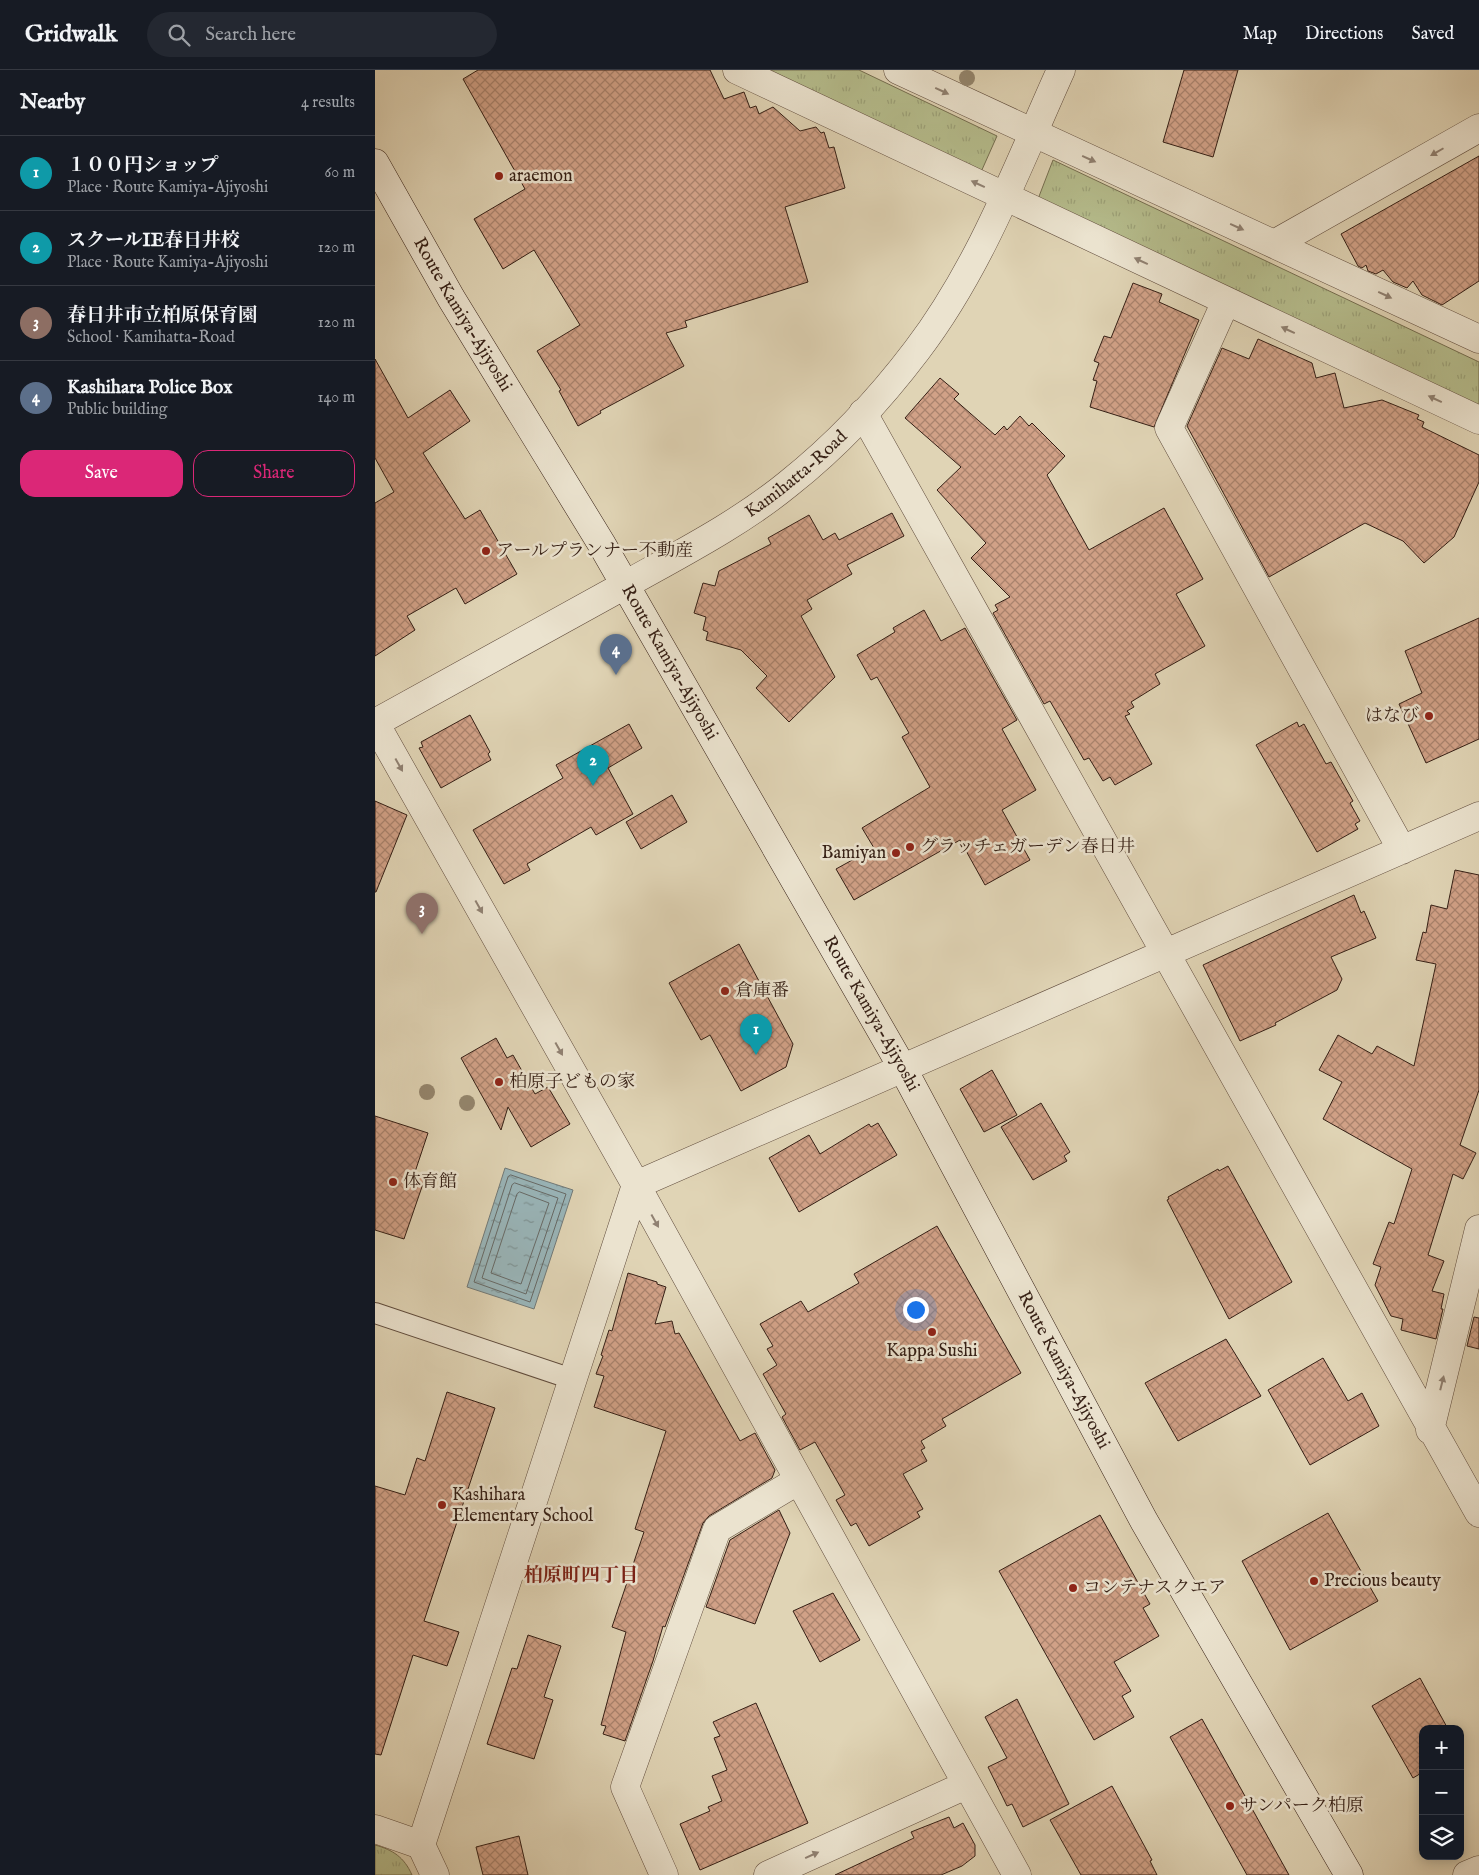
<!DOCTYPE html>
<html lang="en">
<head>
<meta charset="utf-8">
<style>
  :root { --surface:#171b24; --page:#242831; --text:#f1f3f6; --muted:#9ea1a6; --line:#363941; --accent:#db2777 }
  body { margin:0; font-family:"IM FELL English","Noto Serif JP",serif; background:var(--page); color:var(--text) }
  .controls { position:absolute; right:15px; bottom:15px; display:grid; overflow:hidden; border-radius:10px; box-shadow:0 2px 12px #0003 }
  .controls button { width:45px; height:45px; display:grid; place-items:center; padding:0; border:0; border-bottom:1px solid var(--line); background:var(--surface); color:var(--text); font:25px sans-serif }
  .you { position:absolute; left:540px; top:1239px; width:18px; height:18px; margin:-12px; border:4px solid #fff; border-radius:50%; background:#1a73e8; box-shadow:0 0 0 8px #1a73e833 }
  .badge { display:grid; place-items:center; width:32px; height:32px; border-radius:50%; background:var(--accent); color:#fff; font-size:16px; font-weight:700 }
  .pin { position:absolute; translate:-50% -41px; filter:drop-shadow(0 1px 2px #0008) }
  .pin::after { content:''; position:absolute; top:26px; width:18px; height:15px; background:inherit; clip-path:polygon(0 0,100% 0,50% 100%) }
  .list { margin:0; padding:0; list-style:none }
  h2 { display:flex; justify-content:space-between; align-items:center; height:65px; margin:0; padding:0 20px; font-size:21px }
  h2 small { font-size:16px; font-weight:400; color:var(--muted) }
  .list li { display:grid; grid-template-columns:32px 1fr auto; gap:15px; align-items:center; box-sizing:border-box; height:75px; padding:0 20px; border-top:1px solid var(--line) }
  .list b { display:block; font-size:19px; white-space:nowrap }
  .list p { margin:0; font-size:16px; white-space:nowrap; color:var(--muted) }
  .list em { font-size:16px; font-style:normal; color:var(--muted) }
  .actions { display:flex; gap:10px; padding:15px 20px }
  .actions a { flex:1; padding:11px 0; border:1px solid var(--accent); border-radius:15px; text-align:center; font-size:18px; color:var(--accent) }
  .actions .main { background:var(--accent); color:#fff }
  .icon { flex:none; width:28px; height:28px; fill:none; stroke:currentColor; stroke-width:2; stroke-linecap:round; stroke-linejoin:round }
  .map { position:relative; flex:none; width:1104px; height:1805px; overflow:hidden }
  header { display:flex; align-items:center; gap:30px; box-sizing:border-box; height:70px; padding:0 25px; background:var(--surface); border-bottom:1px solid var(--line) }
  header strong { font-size:24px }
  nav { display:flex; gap:28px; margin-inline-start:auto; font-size:18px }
  .search { width:350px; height:45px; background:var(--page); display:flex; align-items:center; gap:12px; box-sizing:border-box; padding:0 18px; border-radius:28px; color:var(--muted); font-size:19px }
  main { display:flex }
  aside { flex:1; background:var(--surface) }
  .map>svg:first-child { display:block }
  .park { fill:url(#park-tufts); stroke:#756e50 }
  .water { fill:url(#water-ripples); stroke:#717977 }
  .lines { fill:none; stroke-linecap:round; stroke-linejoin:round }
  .shore { stroke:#676a67; stroke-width:1 }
  .building { fill:url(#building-cross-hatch); stroke:#351f15 }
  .service-casing { stroke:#604c3d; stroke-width:22 }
  .minor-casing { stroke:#604c3d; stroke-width:29 }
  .tertiary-casing { stroke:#604c3d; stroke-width:29 }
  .secondary-casing { stroke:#351f15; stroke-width:29 }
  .service { stroke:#ebe3cf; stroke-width:20 }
  .minor { stroke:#ebe3cf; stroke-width:28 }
  .tertiary { stroke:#ebe3cf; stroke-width:28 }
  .secondary { stroke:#ebe3cf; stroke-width:28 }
  .tree { fill:#94866e }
  .oneway { fill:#908172 }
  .poi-dot { fill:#8f2418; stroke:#ebe3cf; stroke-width:2 }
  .labels { text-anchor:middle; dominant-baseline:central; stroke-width:5; stroke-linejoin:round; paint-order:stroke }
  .poi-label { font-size:18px; fill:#351f15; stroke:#ebe3cf; text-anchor:start }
  .street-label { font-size:18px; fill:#351f15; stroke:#ebe3cf }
  .neighbourhood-label { font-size:19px; font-weight:bold; fill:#7a1f14; stroke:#ebe3cf }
</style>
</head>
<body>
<header>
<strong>Gridwalk</strong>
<div class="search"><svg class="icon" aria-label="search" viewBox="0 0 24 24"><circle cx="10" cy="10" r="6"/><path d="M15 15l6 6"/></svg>Search here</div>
<nav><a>Map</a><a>Directions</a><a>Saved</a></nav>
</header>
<main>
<aside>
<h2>Nearby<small>4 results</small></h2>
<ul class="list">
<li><span class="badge" style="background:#0f9aa8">1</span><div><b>１００円ショップ</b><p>Place · Route Kamiya-Ajiyoshi</p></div><em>60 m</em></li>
<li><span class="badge" style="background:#0f9aa8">2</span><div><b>スクールIE春日井校</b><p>Place · Route Kamiya-Ajiyoshi</p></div><em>120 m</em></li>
<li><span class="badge" style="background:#8d6e63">3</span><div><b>春日井市立柏原保育園</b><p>School · Kamihatta-Road</p></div><em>120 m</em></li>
<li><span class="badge" style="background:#5c6f8a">4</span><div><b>Kashihara Police Box</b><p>Public building</p></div><em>140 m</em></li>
</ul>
<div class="actions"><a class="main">Save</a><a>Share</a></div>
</aside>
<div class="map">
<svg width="1104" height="1805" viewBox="0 0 1104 1805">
  <defs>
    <pattern id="park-tufts" width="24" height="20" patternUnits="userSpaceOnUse" patternTransform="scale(1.25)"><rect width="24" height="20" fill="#b5bc8c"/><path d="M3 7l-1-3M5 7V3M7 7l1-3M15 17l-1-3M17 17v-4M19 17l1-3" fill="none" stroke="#9ca178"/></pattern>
    <pattern id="water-ripples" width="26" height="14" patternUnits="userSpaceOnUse" patternTransform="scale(1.25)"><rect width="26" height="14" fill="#99b5b9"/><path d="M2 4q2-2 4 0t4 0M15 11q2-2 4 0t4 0" fill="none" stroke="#7e9395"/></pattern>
    <pattern id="building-cross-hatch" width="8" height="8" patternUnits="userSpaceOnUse" patternTransform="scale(1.25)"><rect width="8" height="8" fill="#d1a187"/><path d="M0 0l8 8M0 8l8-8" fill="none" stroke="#aa836d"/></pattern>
  </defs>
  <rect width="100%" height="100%" fill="#e0d4b5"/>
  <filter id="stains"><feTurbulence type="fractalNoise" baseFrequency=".004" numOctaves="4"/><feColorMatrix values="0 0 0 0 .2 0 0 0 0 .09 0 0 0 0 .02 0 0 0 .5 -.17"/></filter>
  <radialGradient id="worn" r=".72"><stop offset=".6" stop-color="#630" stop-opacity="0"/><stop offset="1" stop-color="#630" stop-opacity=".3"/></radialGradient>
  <path class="park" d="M391 0H484L622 66 606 102Z
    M678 90 1104 292V337L663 129Z
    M0 1775C18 1780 29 1787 37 1805H0Z"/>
  <path class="water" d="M130 1098 198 1120 159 1239 92 1217Z"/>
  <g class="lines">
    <path class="shore" d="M136 1105 191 1124 155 1232 99 1212 133 1107Z
      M140 1113 183 1128 151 1224 107 1208 137 1115Z
      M145 1122 174 1133 146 1214 116 1203 142 1124Z"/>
  </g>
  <path class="building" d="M103 0H335L349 29 369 22 375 38 381 36 384 44 398 37 425 61 441 57 446 63 449 62 454 78 459 77 470 118 410 137 433 212 310 251 312 257 291 263 309 296 225 341 226 343 203 356 184 321 186 320 162 281 205 255 159 180 128 199 99 149 150 119 88 9Z
    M809 0H863L838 87 788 72Z
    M1104 86V211L1067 235 1047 225 1038 211 1032 218 1018 212 1008 200 1001 204 993 201 991 195 987 198 983 196 966 164Z
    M758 213 787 224 784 232 824 250 779 357 715 337 722 311 718 310 724 293 719 291 729 266 736 268Z
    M883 269 937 293 941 308 960 303 969 338 1007 330 1044 345 1042 349 1049 352 1047 357 1104 385V412L1079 467 1049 493 1028 471 990 453 894 507 812 356 847 278 874 289Z
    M0 289 33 348 75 320 95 351 48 383 90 449 105 440 142 504 90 534 81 518 32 546 40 560 0 586V433L19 422 0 388Z
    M565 308 584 324 579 329 620 365 629 356 632 360 645 346 654 356 657 353 690 386 672 405 714 480 789 438 828 509 801 524 830 576 780 604 785 614 756 632 759 637 752 641 755 644 750 646 777 694 740 715 735 707 728 711 714 688 709 690 675 631 669 634 618 543 623 540 620 535 635 527 596 488 611 473 562 420 586 397 530 348Z
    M517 443 529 466 472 495 477 504 432 530 437 539 426 546 460 607 414 652 381 618 392 606 366 580 331 570 333 562 328 560 331 547 319 543 328 513 340 516 344 501 396 474 393 468 434 445 448 470 460 463 464 470Z
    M549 540 566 571 590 558 642 650 627 659 661 720 627 740 655 790 610 815 585 770 479 830 461 799 499 778 487 758 555 717 527 667 534 663 502 607 496 610 482 585 520 562 518 558Z
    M1104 548V669L1051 693 1024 634 1047 623 1030 581Z
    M95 645 115 682 113 684 116 690 66 718 44 678 48 677 46 672Z
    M922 652 924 657 929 654 951 694 956 692 978 731 975 733 985 751 980 754 983 759 942 782 881 675Z
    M254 654 267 678 233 698 258 744 221 765 216 757 152 794 155 800 129 814 98 760 188 708 181 695Z
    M297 725 312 752 266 779 251 752Z
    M0 731 32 745 1 822H0Z
    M1080 800 1104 805V1020L1085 1075 1101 1083 1088 1109 1078 1104 1053 1185 1069 1191 1057 1221 1069 1224 1066 1239H1068L1061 1269 1026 1260 1028 1249 1016 1246 1000 1215 1006 1197 998 1194 1014 1152 1019 1154 1037 1099 948 1049 967 1012 944 1000 963 965 997 984 1002 976 1039 996 1061 894 1041 890 1048 862 1051 863 1056 835 1072 839Z
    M979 825 986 843 989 841 1001 868 956 887 967 909 962 920 900 953 901 955 865 971 828 895Z
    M364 874 418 974 411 997 366 1021 335 965 326 970 294 913Z
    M121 968 132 988 138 985 160 1024 173 1017 195 1054 156 1077 133 1037 126 1060 86 988Z
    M617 1000 642 1045 609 1062 585 1019Z
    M666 1033 695 1082 689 1086 692 1091 658 1110 626 1057Z
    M0 1046 53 1063 39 1105 50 1108 29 1169 0 1160Z
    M503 1053 522 1085 424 1142 394 1088 434 1065 445 1084 494 1054 496 1057Z
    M853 1096 917 1212 854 1249 792 1130 794 1129 793 1127 843 1099 844 1101Z
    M562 1156 646 1303 567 1349 571 1356 546 1371 550 1378 546 1380 552 1391 528 1404 548 1439 542 1442 545 1447 494 1476 481 1453 476 1456 461 1430 470 1425 440 1372 425 1380 407 1347 411 1344 388 1304 402 1295 392 1279 398 1276 385 1254 426 1231 433 1242 484 1213 479 1204Z
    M253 1203 282 1212V1214L291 1217 280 1254 297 1251 300 1264 304 1263 365 1371 380 1363 400 1400 397 1408 334 1446 328 1453 290 1557 288 1556 278 1591 250 1671 228 1664 231 1656 226 1655 251 1562 237 1557 269 1462 260 1459 291 1361 219 1337 229 1306 221 1304 228 1286 226 1285 234 1260 237 1261Z
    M1099 1247 1104 1248V1279L1092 1276Z
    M851 1269 886 1326 803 1371 770 1313Z
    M948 1288 973 1331 987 1323 1004 1356 935 1395 893 1320Z
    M72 1322 120 1338 49 1551 84 1562 72 1596 38 1585 6 1685 0 1684V1416L30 1425 42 1388 50 1391Z
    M404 1440 415 1463 380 1554 331 1537 355 1470Z
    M953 1443 1003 1531 915 1580 867 1491Z
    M725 1445 775 1534 768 1538 784 1566 739 1592 756 1621 747 1626 759 1647 719 1670 624 1501Z
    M458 1523 485 1570 445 1592 418 1541Z
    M153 1565 186 1576 169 1627 178 1630 159 1689 112 1674 137 1598 142 1599Z
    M1045 1608 1073 1659H1048V1702L1038 1708 997 1636Z
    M642 1629 694 1734 648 1757 637 1734 632 1736 613 1697 632 1688 610 1647Z
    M381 1633 433 1753 325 1800 305 1754 335 1741 333 1737 347 1731 337 1706 352 1700 339 1668 345 1666 338 1652Z
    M827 1649 914 1805H872L795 1667Z
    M737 1716 777 1790 775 1791 782 1805H706L675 1750Z
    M574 1747 579 1758 588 1753 600 1775V1786L587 1796 566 1805H460L539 1768 536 1762Z
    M144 1766 153 1805H108L101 1777Z"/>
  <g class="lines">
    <g class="service-casing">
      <path id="service" d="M0 1243 197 1309"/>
    </g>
    <g class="minor-casing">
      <path id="minor" d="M362 0 1104 350
        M523 0 1104 269
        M899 174 1104 58
        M851 231 794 358 1027 780
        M488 343 1104 1443
        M0 653 261 1115 642 1805
        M1055 1360 1104 1159
        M0 1759 46 1775
        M60 1805 46 1775 261 1115 1104 746
        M289 1805 250 1717 342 1459 424 1410
        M393 1805 591 1715"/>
    </g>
    <g class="tertiary-casing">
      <g id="tertiary">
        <path id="s1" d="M0 653C83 607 167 561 250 515 305 484 364 454 413 414 461 376 505 329 542 280 606 196 643 95 686 0"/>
        <path d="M1092 1805 1104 1800"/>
      </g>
    </g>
    <g class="secondary-casing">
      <g id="secondary">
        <path id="s2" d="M0 93 76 228 226 473 527 997 769 1451 974 1805"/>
      </g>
    </g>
    <use href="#service" class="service"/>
    <use href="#minor" class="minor"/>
    <use href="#tertiary" class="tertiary"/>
    <use href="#secondary" class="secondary"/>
  </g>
  <g class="tree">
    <circle cx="592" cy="8" r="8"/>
    <circle cx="52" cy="1022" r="8"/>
    <circle cx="92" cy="1033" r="8"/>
  </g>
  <defs><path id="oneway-solid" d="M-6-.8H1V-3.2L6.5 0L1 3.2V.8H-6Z" transform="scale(1.25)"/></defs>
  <g class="oneway">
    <use href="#oneway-solid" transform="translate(567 21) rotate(25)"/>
    <use href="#oneway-solid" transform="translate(1062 82) rotate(150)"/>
    <use href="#oneway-solid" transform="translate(714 89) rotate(24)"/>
    <use href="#oneway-solid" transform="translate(603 114) rotate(-155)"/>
    <use href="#oneway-solid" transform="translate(862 157) rotate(24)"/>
    <use href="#oneway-solid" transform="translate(766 191) rotate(-155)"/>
    <use href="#oneway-solid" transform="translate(1010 225) rotate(25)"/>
    <use href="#oneway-solid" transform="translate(913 260) rotate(-155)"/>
    <use href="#oneway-solid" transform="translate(1060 329) rotate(-155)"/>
    <use href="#oneway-solid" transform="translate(24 695) rotate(61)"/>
    <use href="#oneway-solid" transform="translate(104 837) rotate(61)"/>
    <use href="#oneway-solid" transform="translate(184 979) rotate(61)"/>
    <use href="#oneway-solid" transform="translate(280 1151) rotate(61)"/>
    <use href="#oneway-solid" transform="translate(1067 1313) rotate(-76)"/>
    <use href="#oneway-solid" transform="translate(437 1785) rotate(-24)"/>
  </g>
  <g class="poi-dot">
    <circle cx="124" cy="106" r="5"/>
    <circle cx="111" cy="481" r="5"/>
    <circle cx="1054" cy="646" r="5"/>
    <circle cx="535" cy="777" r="5"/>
    <circle cx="521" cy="783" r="5"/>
    <circle cx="350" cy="921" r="5"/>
    <circle cx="124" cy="1012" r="5"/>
    <circle cx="18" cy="1112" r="5"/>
    <circle cx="557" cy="1262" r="5"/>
    <circle cx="67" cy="1435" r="5"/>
    <circle cx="939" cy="1511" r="5"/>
    <circle cx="698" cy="1518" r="5"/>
    <circle cx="855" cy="1736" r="5"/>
  </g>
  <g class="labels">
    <g class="poi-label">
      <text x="134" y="106">araemon</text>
      <text x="121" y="481">アールプランナー不動産</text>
      <text x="1044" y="646" text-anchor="end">はなび</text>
      <text x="545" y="777">グラッチェガーデン春日井</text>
      <text x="511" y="783" text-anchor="end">Bamiyan</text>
      <text x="360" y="921">倉庫番</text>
      <text x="134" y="1012">柏原子どもの家</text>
      <text x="28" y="1112">体育館</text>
      <text x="557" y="1281" text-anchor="middle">Kappa Sushi</text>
      <text x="77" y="1425">Kashihara<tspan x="77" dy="21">Elementary School</tspan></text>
      <text x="949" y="1511">Precious beauty</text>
      <text x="708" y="1518">コンテナスクエア</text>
      <text x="865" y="1736">サンパーク柏原</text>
    </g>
    <g class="street-label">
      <text stroke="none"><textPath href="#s2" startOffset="175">Route Kamiya-Ajiyoshi</textPath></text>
      <text stroke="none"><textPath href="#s1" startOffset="490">Kamihatta-Road</textPath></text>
      <text stroke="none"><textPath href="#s2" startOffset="580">Route Kamiya-Ajiyoshi</textPath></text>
      <text stroke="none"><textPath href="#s2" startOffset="985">Route Kamiya-Ajiyoshi</textPath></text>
      <text stroke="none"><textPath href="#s2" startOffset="1390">Route Kamiya-Ajiyoshi</textPath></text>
    </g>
    <g class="neighbourhood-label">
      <text x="206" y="1506">柏原町四丁目</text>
    </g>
  </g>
  <rect width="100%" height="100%" filter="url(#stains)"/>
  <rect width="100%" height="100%" fill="url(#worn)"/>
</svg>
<div class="controls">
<button>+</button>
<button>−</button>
<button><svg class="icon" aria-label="layers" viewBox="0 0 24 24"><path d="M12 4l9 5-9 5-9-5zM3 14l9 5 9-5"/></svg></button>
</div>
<div class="you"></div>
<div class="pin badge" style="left:381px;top:985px;background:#0f9aa8">1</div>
<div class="pin badge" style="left:218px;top:716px;background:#0f9aa8">2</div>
<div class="pin badge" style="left:47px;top:864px;background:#8d6e63">3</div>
<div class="pin badge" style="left:241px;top:605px;background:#5c6f8a">4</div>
</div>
</main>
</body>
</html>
